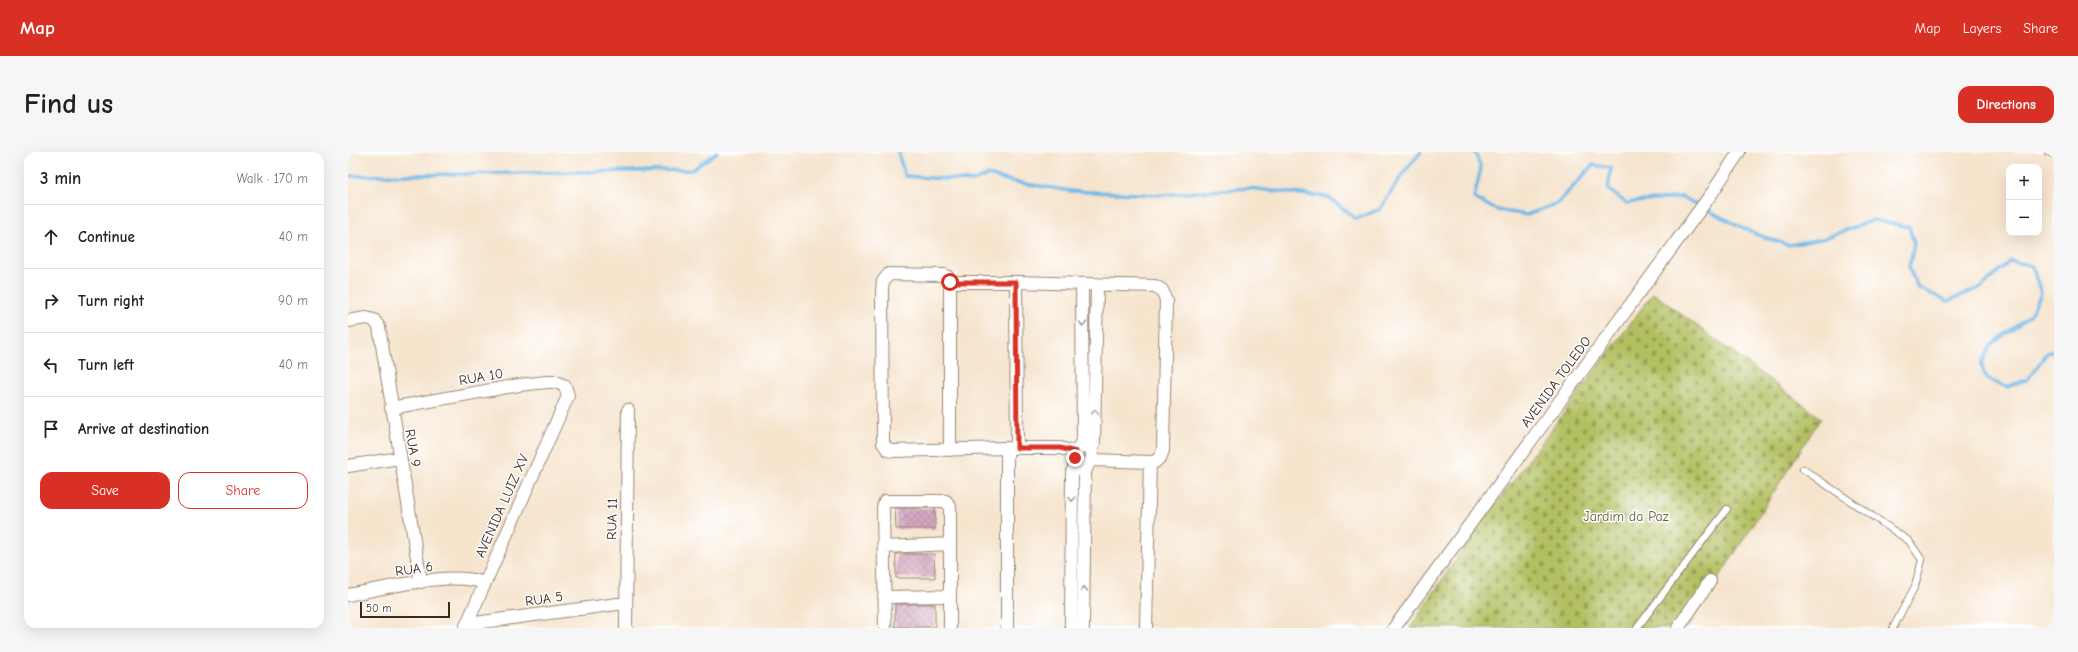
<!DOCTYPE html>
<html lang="en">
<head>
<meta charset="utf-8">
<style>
  :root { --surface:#fff; --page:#f6f6f6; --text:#222; --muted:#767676; --line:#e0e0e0; --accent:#d93025 }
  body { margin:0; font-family:"Comic Neue",sans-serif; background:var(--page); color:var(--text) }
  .controls { position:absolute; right:12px; top:12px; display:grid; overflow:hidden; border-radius:8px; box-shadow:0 4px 16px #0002 }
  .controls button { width:36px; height:36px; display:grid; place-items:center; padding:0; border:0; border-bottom:1px solid var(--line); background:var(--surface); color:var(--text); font:20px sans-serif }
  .scale { position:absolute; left:12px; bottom:10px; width:90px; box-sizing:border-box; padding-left:4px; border:2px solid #3b2a1e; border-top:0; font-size:11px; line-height:14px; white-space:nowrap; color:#3b2a1e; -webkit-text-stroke:3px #fff; paint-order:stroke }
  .stop { position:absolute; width:12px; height:12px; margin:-9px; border:3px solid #d93025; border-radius:50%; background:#fff }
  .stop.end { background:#d93025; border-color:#fff; box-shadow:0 1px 4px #0008 }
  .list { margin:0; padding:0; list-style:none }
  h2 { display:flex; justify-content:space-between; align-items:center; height:52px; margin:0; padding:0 16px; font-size:17px }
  h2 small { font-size:13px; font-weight:400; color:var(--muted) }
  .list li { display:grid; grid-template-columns:26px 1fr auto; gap:12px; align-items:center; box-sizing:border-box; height:64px; padding:0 16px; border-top:1px solid var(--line) }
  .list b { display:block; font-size:15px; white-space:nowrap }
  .list em { font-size:13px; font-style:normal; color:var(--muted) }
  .actions { display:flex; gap:8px; padding:12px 16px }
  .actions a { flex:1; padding:9px 0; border:1px solid var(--accent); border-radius:12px; text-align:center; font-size:14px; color:var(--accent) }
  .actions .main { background:var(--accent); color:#fff }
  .icon { flex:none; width:22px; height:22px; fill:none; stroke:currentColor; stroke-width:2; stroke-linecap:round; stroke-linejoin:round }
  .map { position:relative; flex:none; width:1706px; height:476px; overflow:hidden; border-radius:12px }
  header { display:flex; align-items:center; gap:24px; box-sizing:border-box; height:56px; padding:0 20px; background:var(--accent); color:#fff }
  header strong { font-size:19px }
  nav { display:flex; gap:22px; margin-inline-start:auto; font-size:14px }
  .intro { display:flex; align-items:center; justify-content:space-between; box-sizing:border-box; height:96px; padding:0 24px }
  h1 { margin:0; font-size:28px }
  .button { padding:10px 18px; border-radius:12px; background:var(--accent); color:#fff; font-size:14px; font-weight:700 }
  main { display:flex; gap:24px; padding:0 24px }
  aside { flex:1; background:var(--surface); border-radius:12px; box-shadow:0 4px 16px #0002 }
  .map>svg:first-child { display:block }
  .cemetery { fill:url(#cemetery-stones); stroke:#777540 }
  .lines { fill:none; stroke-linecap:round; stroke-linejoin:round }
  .stream { stroke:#70b9e8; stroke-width:3.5 }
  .building { fill:url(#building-cross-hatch) }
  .service-casing { stroke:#988776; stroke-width:8 }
  .minor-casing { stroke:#988776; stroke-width:14 }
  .service { stroke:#fff; stroke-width:6 }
  .minor { stroke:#fff; stroke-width:12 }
  .oneway { stroke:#a79f9a }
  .route { stroke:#d93025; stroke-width:5 }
  .labels { text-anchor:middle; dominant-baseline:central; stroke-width:3; stroke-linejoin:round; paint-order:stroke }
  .street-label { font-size:14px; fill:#3b2a1e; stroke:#fff }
  .park-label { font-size:14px; fill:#655e36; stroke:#fff }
</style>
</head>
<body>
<header>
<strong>Map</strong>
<nav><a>Map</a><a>Layers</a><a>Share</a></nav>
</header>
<div class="intro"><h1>Find us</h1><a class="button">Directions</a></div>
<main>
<aside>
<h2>3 min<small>Walk · 170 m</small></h2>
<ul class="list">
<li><svg class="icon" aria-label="ahead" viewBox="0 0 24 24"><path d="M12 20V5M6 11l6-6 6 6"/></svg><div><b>Continue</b></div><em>40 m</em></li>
<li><svg class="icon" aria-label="right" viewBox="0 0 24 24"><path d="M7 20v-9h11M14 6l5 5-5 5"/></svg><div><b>Turn right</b></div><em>90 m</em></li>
<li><svg class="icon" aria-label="left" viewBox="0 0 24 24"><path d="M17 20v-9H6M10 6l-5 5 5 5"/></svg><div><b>Turn left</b></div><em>40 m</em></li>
<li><svg class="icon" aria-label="arrive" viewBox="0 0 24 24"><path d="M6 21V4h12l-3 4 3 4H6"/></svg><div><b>Arrive at destination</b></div></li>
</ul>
<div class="actions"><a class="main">Save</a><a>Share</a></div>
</aside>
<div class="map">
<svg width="1706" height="476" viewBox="0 0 1706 476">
  <defs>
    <pattern id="cemetery-stones" width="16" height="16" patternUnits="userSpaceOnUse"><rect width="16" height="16" fill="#b3c062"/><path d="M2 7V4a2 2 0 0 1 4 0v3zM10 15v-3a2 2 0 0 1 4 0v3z" fill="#939c50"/></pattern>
    <pattern id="building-cross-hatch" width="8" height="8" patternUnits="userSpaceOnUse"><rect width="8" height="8" fill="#d6a8c2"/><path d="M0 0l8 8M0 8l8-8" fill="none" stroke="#af899d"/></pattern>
  </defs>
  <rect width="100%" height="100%" fill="#fff"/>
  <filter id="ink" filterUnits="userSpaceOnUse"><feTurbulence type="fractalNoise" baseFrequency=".025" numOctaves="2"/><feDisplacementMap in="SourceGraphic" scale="8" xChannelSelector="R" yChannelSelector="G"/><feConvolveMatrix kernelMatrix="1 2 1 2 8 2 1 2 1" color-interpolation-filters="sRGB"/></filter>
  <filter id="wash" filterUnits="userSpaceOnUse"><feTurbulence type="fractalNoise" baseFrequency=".012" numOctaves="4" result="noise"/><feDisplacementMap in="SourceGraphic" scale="16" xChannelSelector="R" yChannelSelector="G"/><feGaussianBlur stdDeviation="0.9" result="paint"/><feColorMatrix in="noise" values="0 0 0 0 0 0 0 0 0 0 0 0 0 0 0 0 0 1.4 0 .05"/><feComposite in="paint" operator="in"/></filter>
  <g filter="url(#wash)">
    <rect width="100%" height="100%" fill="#f6e4cd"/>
    <path class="cemetery" d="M1305 141 1473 266 1339 476H1062L1116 395Z"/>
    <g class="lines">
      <path class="stream" d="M550 0 557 24 626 29 640 23 667 30 723 39 813 43 900 36 980 45 1008 67 1032 57 1056 20 1073 0
        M1127 0 1133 16 1126 46 1149 58 1179 63 1210 51 1245 13 1263 16 1260 37 1278 51 1334 45 1407 82 1440 93 1474 87 1526 68 1561 75 1566 91 1561 116 1570 136 1600 149 1634 135 1662 109 1684 114 1693 141 1682 163 1643 193 1633 213 1639 227 1659 235 1680 227 1699 201 1706 199
        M0 24 344 18 369 0"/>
    </g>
    <g id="blocks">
      <path class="building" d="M547 356H587V377H548Z
        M548 402H586L587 426H548Z
        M547 452H587V475H547Z"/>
    </g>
  </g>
  <g filter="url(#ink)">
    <use href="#blocks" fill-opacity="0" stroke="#988776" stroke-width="1"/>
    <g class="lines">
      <g class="service-casing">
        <path id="service" d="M1700 0 1706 2
          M1455 317 1561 389 1574 408 1567 434 1545 476
          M1289 476 1379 357"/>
      </g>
      <g class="minor-casing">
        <path id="minor" d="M602 130H668L807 134 814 138 818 148 815 298 813 304 807 310H802L798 476
          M668 130 669 296
          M0 169 18 166 26 168 31 175 73 430
          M43 256 171 233 199 230H208L217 234 220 244 117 476
          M732 295 739 294 744 298V308L741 311 732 312 727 303 735 287 734 133
          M662 296H712L728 300
          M602 298V130L600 125 596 123 541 122 535 129 534 138 535 291 540 298 545 299 659 296V476
          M744 298 746 290 749 133
          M744 308 802 310
          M0 314 52 306
          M536 395 602 392
          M0 443C35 437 103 418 136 431
          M536 445 602 444
          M119 472 277 451
          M278 476 280 258
          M537 476 535 355 537 349H598L602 355V476
          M723 476 724 320 729 309
          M735 476 737 320 741 311
          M1046 476 1364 41 1391 0
          M1330 476 1362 429"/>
      </g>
      <use href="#service" class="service"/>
      <use href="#minor" class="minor"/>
    </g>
    <defs><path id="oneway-chevron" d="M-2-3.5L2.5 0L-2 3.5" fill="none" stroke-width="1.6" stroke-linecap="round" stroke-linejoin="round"/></defs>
    <g class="oneway">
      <use href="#oneway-chevron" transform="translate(735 172) rotate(90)"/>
      <use href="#oneway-chevron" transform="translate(747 260) rotate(-89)"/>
      <use href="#oneway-chevron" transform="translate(724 347) rotate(91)"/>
      <use href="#oneway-chevron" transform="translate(736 437) rotate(-89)"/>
    </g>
  </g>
  <g class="lines" filter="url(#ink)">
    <path class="route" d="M602 130H668L669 296H712L728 300 727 306"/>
  </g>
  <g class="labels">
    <g class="street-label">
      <text transform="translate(133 225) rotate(-10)">RUA 10</text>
      <text transform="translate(1208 230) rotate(-54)">AVENIDA TOLEDO</text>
      <text transform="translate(65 296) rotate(80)">RUA 9</text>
      <text transform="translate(154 354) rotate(-66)">AVENIDA LUIZ XV</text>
      <text transform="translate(264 367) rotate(-89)">RUA 11</text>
      <text transform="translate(66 417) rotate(-8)">RUA 6</text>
      <text transform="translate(196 447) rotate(-8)">RUA 5</text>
    </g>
    <g class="park-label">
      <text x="1278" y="364">Jardim da Paz</text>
    </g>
  </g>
</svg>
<div class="controls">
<button>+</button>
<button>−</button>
</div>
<div class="scale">50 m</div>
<div class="stop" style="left:602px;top:130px"></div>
<div class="stop end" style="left:727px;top:306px"></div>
</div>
</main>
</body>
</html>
